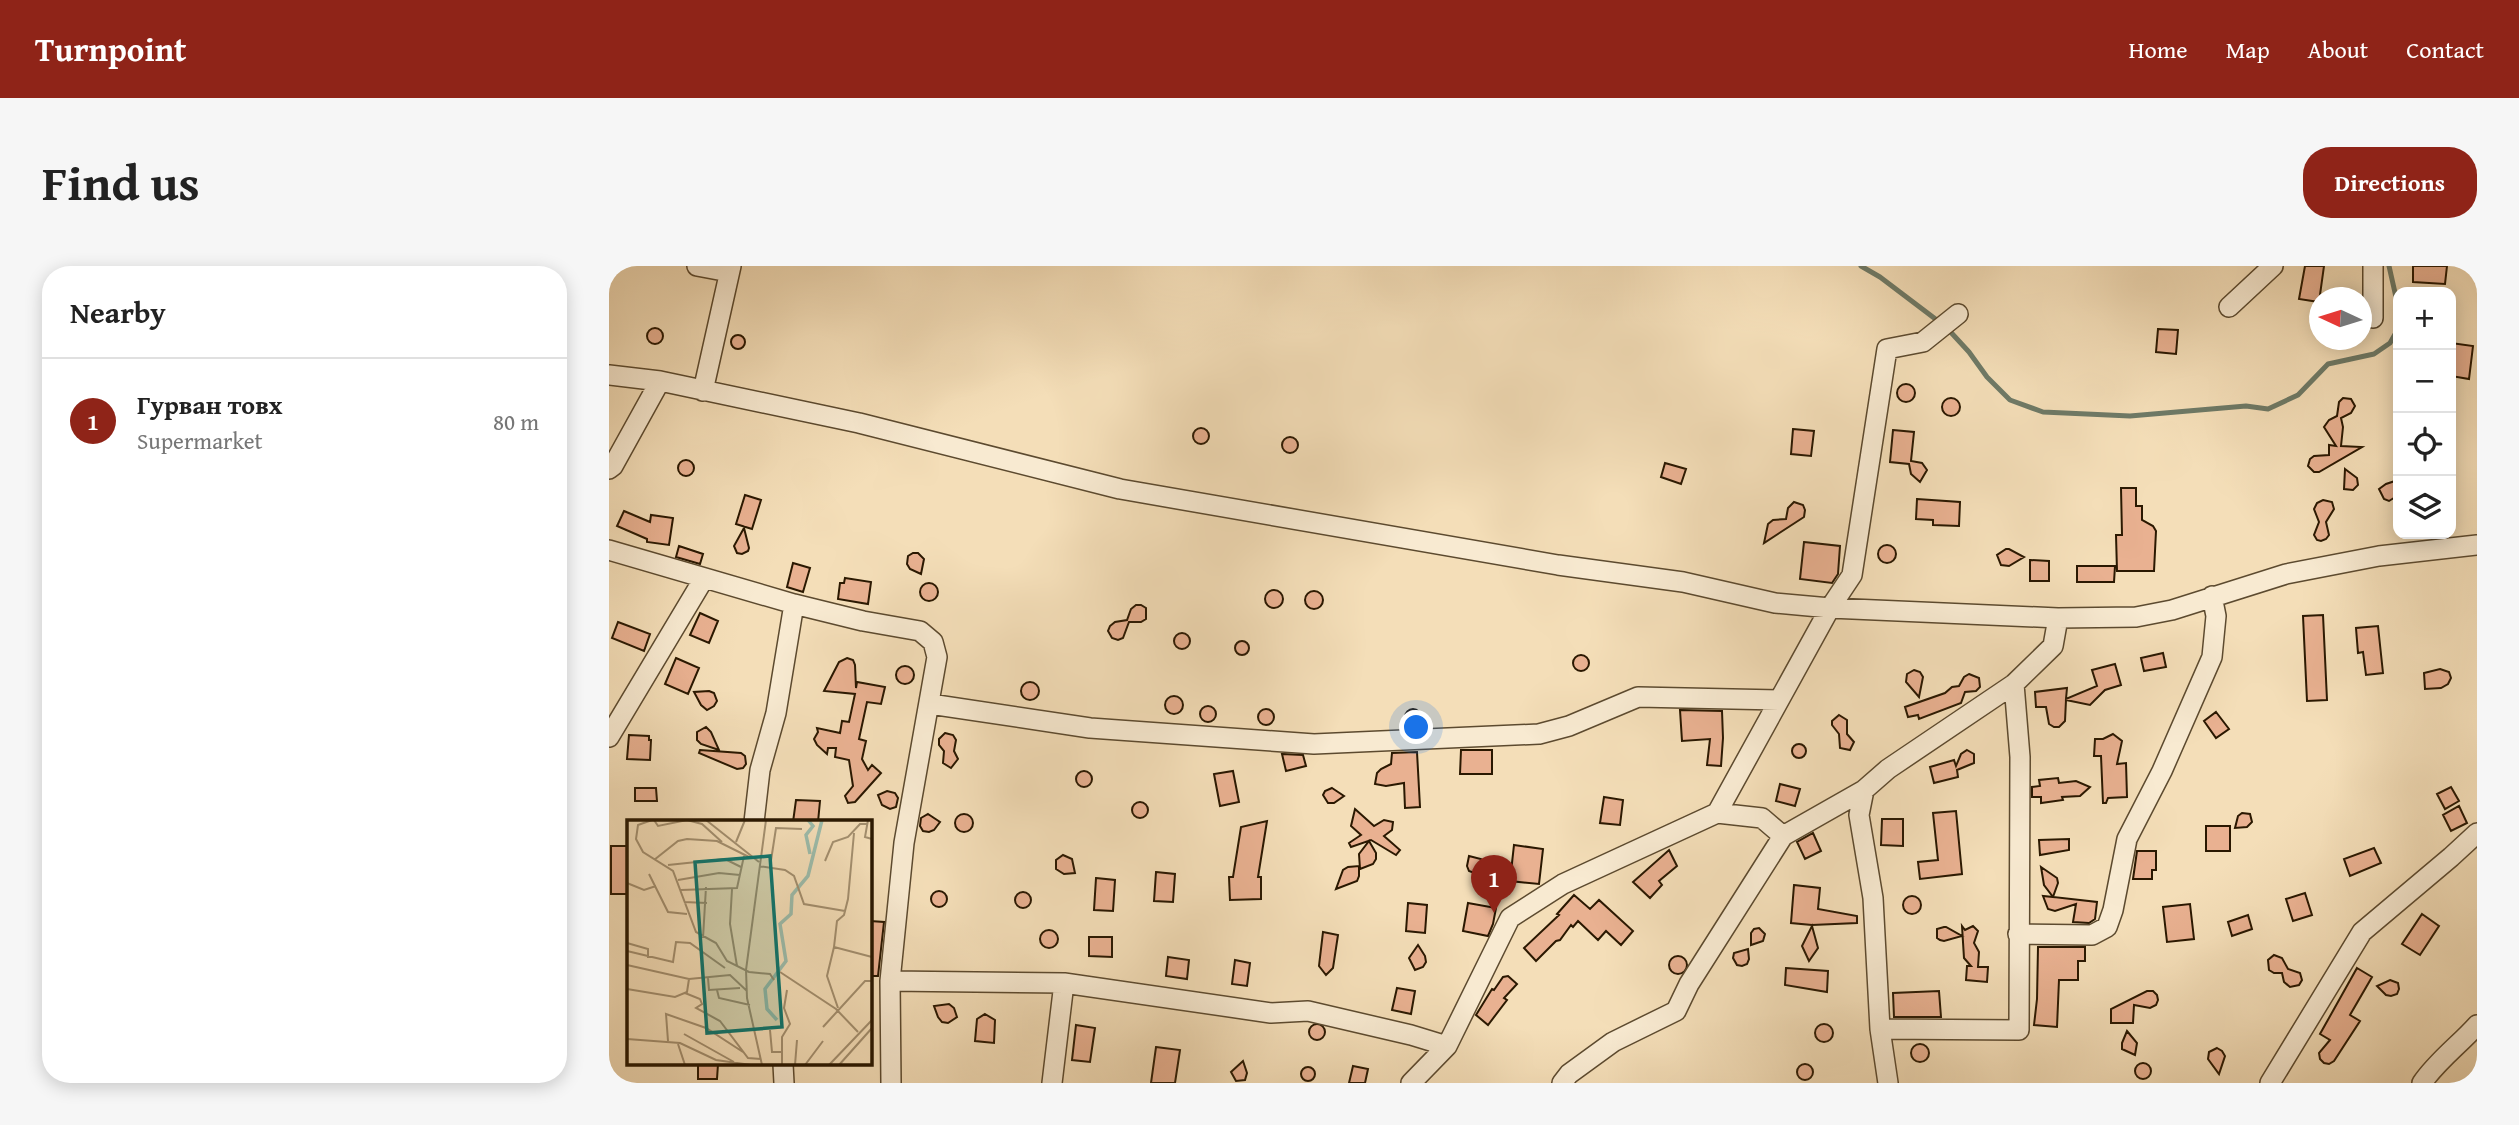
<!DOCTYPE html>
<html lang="en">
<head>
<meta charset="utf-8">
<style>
  :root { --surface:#fff; --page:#f6f6f6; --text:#222; --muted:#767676; --line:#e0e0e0; --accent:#8f2418 }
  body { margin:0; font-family:"Gentium Book Plus",serif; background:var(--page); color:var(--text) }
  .controls { position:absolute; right:21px; top:21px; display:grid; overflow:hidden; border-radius:14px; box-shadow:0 4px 18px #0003 }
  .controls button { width:63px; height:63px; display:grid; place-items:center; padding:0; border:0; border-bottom:2px solid var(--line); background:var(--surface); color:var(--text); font:35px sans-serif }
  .compass { position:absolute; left:1700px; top:21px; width:63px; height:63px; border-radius:50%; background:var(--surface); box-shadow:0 4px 18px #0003; rotate:274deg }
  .you { position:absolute; left:808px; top:462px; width:24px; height:24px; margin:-18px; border:5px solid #fff; border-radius:50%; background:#1a73e8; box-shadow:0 0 0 10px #1a73e833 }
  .badge { display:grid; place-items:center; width:46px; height:46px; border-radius:50%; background:var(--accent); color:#fff; font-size:23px; font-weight:700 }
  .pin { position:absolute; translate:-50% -58px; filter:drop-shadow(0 2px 4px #0008) }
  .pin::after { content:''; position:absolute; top:37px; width:24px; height:21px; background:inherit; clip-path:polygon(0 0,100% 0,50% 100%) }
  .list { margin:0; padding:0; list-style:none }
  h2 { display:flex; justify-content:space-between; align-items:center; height:91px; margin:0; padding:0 28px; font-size:30px }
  h2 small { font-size:23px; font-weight:400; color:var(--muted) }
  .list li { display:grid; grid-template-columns:46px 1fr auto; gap:21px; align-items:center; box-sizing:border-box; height:126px; padding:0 28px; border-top:2px solid var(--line) }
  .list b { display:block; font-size:26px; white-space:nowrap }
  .list p { margin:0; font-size:23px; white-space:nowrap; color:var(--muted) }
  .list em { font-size:23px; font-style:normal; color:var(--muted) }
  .icon { flex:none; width:38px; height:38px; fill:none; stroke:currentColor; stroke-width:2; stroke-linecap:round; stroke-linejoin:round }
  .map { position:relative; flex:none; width:1868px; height:817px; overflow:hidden; border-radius:28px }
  header { display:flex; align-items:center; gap:42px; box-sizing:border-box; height:98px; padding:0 35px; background:var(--accent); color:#fff }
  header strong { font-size:33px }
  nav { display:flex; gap:38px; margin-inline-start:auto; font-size:24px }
  .intro { display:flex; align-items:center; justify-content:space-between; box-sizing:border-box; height:168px; padding:0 42px }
  h1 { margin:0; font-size:49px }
  .button { padding:18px 32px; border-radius:28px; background:var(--accent); color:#fff; font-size:24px; font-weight:700 }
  main { display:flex; gap:42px; padding:0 42px }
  aside { flex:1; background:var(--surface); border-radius:28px; box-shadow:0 4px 18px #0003 }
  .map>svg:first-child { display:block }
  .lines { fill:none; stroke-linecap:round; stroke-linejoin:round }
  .stream { stroke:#6e7a67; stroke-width:5 }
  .building { fill:#e9b191; stroke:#2a1801; stroke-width:2 }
  .street-casing { stroke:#5c4a2f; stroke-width:22 }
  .street { stroke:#f8ead1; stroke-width:19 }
  .inset-river { fill:none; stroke:#9cbcab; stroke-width:3.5 }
  .inset-road { fill:none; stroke:#a38f6f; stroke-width:2 }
  .view { fill:#0f766e; fill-opacity:0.15; stroke:#0f766e; stroke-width:3.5 }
  .inset-edge { fill:none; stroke:#2a1801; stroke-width:3.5 }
</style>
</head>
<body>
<header>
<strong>Turnpoint</strong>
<nav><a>Home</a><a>Map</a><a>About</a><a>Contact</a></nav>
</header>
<div class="intro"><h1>Find us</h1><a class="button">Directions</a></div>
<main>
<aside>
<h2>Nearby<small></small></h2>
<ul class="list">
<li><span class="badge">1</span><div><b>Гурван товх</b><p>Supermarket</p></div><em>80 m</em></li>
</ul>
</aside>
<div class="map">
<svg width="1868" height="817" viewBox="0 0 1868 817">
  <rect width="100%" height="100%" fill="#f4deb8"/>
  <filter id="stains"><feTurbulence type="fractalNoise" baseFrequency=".00286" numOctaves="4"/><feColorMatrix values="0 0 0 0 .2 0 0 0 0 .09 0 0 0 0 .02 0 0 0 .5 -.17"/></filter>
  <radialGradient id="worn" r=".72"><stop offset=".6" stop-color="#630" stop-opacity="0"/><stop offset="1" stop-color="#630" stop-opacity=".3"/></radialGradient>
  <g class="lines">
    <path class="stream" d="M1252 0 1271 11 1337 61 1360 86 1378 111 1401 134 1434 146 1521 150 1637 140 1659 143 1689 129 1719 98 1765 88 1781 77 1789 63
      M1780 0 1789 40
      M1789 52V57"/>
  </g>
  <path class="building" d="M1696 0H1715L1710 36 1690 33Z
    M1804 0H1838L1836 18 1804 16Z
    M38 70a8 8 0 1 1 16 0a8 8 0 1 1-16 0Z
    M1549 63 1569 64 1567 88 1547 86Z
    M122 76a7 7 0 1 1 14 0a7 7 0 1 1-14 0Z
    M1842 77 1864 80 1860 113 1842 110Z
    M1288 127a9 9 0 1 1 18 0a9 9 0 1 1-18 0Z
    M1333 141a9 9 0 1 1 18 0a9 9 0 1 1-18 0Z
    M1734 132 1742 133 1746 140 1742 147 1732 152 1734 161 1732 180 1753 181 1710 206H1705L1699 200 1701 193 1705 190 1720 189V179L1727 180 1715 161 1720 154 1728 150 1730 136Z
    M584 170a8 8 0 1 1 16 0a8 8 0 1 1-16 0Z
    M1184 163 1205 165 1202 190 1182 188Z
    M1284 164 1305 166 1302 195 1313 197 1318 204 1311 216 1302 208 1300 198 1281 196Z
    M673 179a8 8 0 1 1 16 0a8 8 0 1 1-16 0Z
    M69 202a8 8 0 1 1 16 0a8 8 0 1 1-16 0Z
    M1056 197 1077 203 1072 218 1052 211Z
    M1736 203 1748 212 1749 219 1744 224 1735 223Z
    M1789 214 1788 230 1780 235 1775 233 1770 223 1777 218Z
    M1512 222H1527V240H1533V254L1544 260 1547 265 1545 305H1508L1507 269H1513Z
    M136 229 152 234 143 263 127 258Z
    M1308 233 1351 236 1350 260 1324 259V254L1307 253Z
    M1714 234 1723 236 1725 243 1717 256 1720 269 1717 273 1712 275 1708 274 1705 269 1710 256 1705 243 1708 237Z
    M1185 236 1194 239 1196 244 1195 251 1155 277 1159 258 1164 254 1177 253 1179 242Z
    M15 245 41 256 42 249 64 252 60 279 38 276V273L8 260Z
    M135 262 140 282 139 285 133 288 128 287 125 280Z
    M1195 276 1231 280 1229 308 1223 317 1191 313Z
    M1269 288a9 9 0 1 1 18 0a9 9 0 1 1-18 0Z
    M70 280 94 288 91 298 67 291Z
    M1397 283H1400L1415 291 1400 300 1392 299 1388 289Z
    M304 287H309L315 293 312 308 301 303 298 298 299 290Z
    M1421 294 1440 295V315H1421Z
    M184 297 201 302 194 326 178 321Z
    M1468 300H1506L1505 316H1468Z
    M236 312 262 316 259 338 229 333 231 317H235Z
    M311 326a9 9 0 1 1 18 0a9 9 0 1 1-18 0Z
    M656 333a9 9 0 1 1 18 0a9 9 0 1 1-18 0Z
    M696 334a9 9 0 1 1 18 0a9 9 0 1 1-18 0Z
    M527 339H532L537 342V353L532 356H520L514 372 509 374 503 372 499 365 501 360 506 356 518 354 522 343Z
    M91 347 109 355 100 377 81 369Z
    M1714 349 1718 434 1698 435 1694 350Z
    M9 356 41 368 35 385 3 372Z
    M1769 360 1774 407 1757 409 1754 386 1749 387 1747 362Z
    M565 375a8 8 0 1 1 16 0a8 8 0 1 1-16 0Z
    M626 382a7 7 0 1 1 14 0a7 7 0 1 1-14 0Z
    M1554 387 1557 401 1535 405 1532 392Z
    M964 397a8 8 0 1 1 16 0a8 8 0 1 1-16 0Z
    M67 392 90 402 79 428 56 418Z
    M238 392 244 394 246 399 247 422 248 416 276 421 272 438 258 436 250 473 257 475 253 493 259 504 263 499 272 507 246 536 239 537 236 530 244 520 240 494 226 491 227 482H219L218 488 208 479 205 473 209 466 208 462 231 467 233 455 240 456 246 428 215 425 230 396Z
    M1506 398 1512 419 1496 424 1481 439 1457 434 1456 455 1450 461H1445L1440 458 1437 441H1427L1426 426 1458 422 1457 433 1488 420 1483 404Z
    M287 409a9 9 0 1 1 18 0a9 9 0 1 1-18 0Z
    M1831 403 1840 406 1842 412 1839 418 1832 422 1816 423 1815 407Z
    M1305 404 1311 406 1314 411 1310 431 1297 416 1298 408Z
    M1360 408 1370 412 1371 421 1367 425 1356 426 1352 437 1310 453 1309 449 1299 451 1296 441 1336 427 1343 421 1350 420 1355 411Z
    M412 425a9 9 0 1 1 18 0a9 9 0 1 1-18 0Z
    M100 425 105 427 108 435 105 440 98 444 92 439 85 426Z
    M556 439a9 9 0 1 1 18 0a9 9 0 1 1-18 0Z
    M591 448a8 8 0 1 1 16 0a8 8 0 1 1-16 0Z
    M796 451a8 8 0 1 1 16 0a8 8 0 1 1-16 0Z
    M649 451a8 8 0 1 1 16 0a8 8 0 1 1-16 0Z
    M1071 444 1113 445 1114 472 1112 500 1098 499 1101 473 1073 475Z
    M1607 446 1620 463 1607 472 1595 455Z
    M1230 449 1238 454V468L1245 476 1241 484 1231 482 1230 468 1223 459V455Z
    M97 461 102 466 110 484 92 478 88 474V466Z
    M336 467 344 469 347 474 345 485 349 493 342 502 334 497 335 485 330 479V473Z
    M1504 468 1513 475 1508 498 1517 497 1518 531 1499 532 1497 537H1494L1492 490H1485L1486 473H1494Z
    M20 469 40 470V474H42L41 494 18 493Z
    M1183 485a7 7 0 1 1 14 0a7 7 0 1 1-14 0Z
    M91 484 132 487 136 490 137 498 134 502 128 503 90 487Z
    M852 484H883V508H851Z
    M1358 484 1365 488V497L1348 504 1349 511 1325 517 1321 501 1345 494 1347 500 1352 488Z
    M808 486 811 541 796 542 795 517 777 520 766 518 768 507 772 503 782 498 783 487Z
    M673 488 694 489 697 500 677 505Z
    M467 513a8 8 0 1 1 16 0a8 8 0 1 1-16 0Z
    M624 505 630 536 611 540 605 508Z
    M1449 512 1450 517 1467 515 1481 521 1471 530 1453 531 1454 534 1432 537V531H1423V521L1431 520 1430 514Z
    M1171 518 1191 523 1186 540 1167 535Z
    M1842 521 1850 535 1836 543 1828 528Z
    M26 522H47L48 535H26Z
    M723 522 735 530 725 537H719L714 529 716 525Z
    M278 525 286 527 289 532 287 541 281 543 273 539 269 529Z
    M995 531 1014 534 1011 559 991 557Z
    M187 534 211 535 209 556H184Z
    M523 544a8 8 0 1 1 16 0a8 8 0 1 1-16 0Z
    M1850 540 1858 557 1842 565 1834 549Z
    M746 543 765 560 775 554 784 556 783 564 775 570 791 584 787 589 762 574 742 581 740 577 752 569 742 560Z
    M1347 545 1353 608 1311 613 1309 596 1329 594 1324 547Z
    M1633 547 1641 548 1643 556 1638 561 1626 562 1629 550Z
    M319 548 331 556 325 564 320 566 314 565 311 560 312 552Z
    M346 557a9 9 0 1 1 18 0a9 9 0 1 1-18 0Z
    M1273 553H1294V580L1272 579Z
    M658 555 649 611H652V633L621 634 620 611H624L632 561Z
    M1597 560H1621V585H1597Z
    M1204 567 1212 585 1196 593 1188 576Z
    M1460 573V584L1431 589 1430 574Z
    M760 575 767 587V593L764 598 751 603 750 588Z
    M905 579 934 583 930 618 901 615Z
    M2 580H19V628H2Z
    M1765 582 1772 597 1741 610 1735 593Z
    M1060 584 1068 600 1050 615 1053 619 1041 632 1024 616Z
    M1528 585H1547V604H1543V613H1524Z
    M454 589 463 593 466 607 455 608 447 603V594Z
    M860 590 872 593 875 601 873 606 868 608 860 605 858 600Z
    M750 600V610L748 615 727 623 734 604 739 601Z
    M1432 601 1448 612 1449 617 1444 631 1488 636 1486 653 1480 657 1464 656 1467 638 1446 645 1439 643 1434 630 1444 631 1435 619Z
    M547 606 566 608 564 636 545 635Z
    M487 612 506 614 504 645 485 644Z
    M1185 619 1211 622 1209 643 1248 650V657L1203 659 1182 657Z
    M322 633a8 8 0 1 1 16 0a8 8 0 1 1-16 0Z
    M406 634a8 8 0 1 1 16 0a8 8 0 1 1-16 0Z
    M1696 627 1703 649 1684 655 1677 633Z
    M965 629 981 643 990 634 1024 665 1012 679 997 665 989 674 969 655 964 661 962 659 951 674 947 675 927 695 915 682 950 649 948 648Z
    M1294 639a9 9 0 1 1 18 0a9 9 0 1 1-18 0Z
    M799 637 818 639 816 667 797 665Z
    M859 637 887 642 884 658 879 670 854 665Z
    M1581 638 1585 673 1558 676 1554 641Z
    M1813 648 1830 660 1811 689 1793 678Z
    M1639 649 1643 663 1623 670 1619 656Z
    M261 655 275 656 269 710H261Z
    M1203 660 1209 682 1200 695 1193 680Z
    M1353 660 1356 664 1364 660 1369 665 1365 677 1370 686 1369 701H1379L1378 716 1357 714 1358 700H1362L1355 692Z
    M1335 661H1337L1353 670 1335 675 1331 674 1328 672V663Z
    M1150 662 1156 668 1154 675 1142 679V667L1145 663Z
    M431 673a9 9 0 1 1 18 0a9 9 0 1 1-18 0Z
    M714 666 729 669 724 702 717 709 710 700Z
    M480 671H503V691L480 690Z
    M809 679 816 690 817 696 814 701 806 704 800 692Z
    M1429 681H1476V695H1469V714H1450L1448 761 1425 759 1428 733Z
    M1139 683 1140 693 1138 698 1133 700 1128 699 1124 692 1125 687Z
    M1665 689 1673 692 1679 703 1691 707 1693 714 1690 719 1681 721 1675 716 1673 707H1665L1660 704 1659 694Z
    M1060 699a9 9 0 1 1 18 0a9 9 0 1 1-18 0Z
    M559 691 580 694 578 713 557 710Z
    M626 694 641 697 638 720 623 718Z
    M1177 702 1219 705 1218 726 1176 719Z
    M1748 702 1763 711 1741 749 1751 755 1725 795 1720 798 1715 797 1711 793 1710 787 1721 774 1711 768Z
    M899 710 908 718 895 732 898 734 879 759 867 749 883 723 885 724 894 711Z
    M1781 714 1789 717 1790 723 1788 728 1782 730 1777 729 1768 720Z
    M788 722 806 725 802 748 783 744Z
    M1330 725 1332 751H1285L1284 727Z
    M1538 725H1544L1548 729 1549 734 1547 739 1541 742 1525 739 1524 757H1502V743Z
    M340 738 345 742 348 751 339 757 333 756 329 751 325 740Z
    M376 748 386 754 385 777 366 775 368 753Z
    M700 766a8 8 0 1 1 16 0a8 8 0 1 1-16 0Z
    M1206 767a9 9 0 1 1 18 0a9 9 0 1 1-18 0Z
    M467 759 486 762 481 796 463 794Z
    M1518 765 1528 777 1526 789 1513 783V777Z
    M1302 787a9 9 0 1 1 18 0a9 9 0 1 1-18 0Z
    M547 781 571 784 566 817H542Z
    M1608 782 1613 785 1616 790 1610 808 1599 793 1600 786Z
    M634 795 638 807 636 814 627 815 622 806Z
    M1526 805a8 8 0 1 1 16 0a8 8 0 1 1-16 0Z
    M89 798H109L108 813H89Z
    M1188 806a8 8 0 1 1 16 0a8 8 0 1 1-16 0Z
    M744 800 759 803 756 817H740Z
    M692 808a7 7 0 1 1 14 0a7 7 0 1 1-14 0Z"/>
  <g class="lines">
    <g class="street-casing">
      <path id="street" d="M88 0 120 6
        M1764 0V52
        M1620 41 1664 0
        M0 109 51 115 250 157 511 223 949 299 1074 316 1166 337 1221 342 1449 352 1527 351 1563 344 1677 308 1770 290 1868 279
        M94 125 122 0
        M0 203 4 200 51 115
        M0 284 185 338 254 355 311 365 324 376 328 391 295 577 281 715 282 817
        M321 438 481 462 705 478 930 468 960 460 1029 431 1170 434
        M0 471 94 314
        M1108 547 1153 552 1174 570 1255 524
        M145 556 151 504 167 447 185 338
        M1409 668 1483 669 1498 661 1504 644 1518 573 1553 505 1603 391 1607 350 1603 330
        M281 715 455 717 662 747 699 745 802 769 838 780
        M1271 763 1410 764 1411 491 1405 418
        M174 798 175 817
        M443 817 455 717
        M802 817 838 780 901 652 954 618 1108 547 1221 342 1243 309 1278 83 1314 76 1349 48
        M953 817 960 808 1004 776 1067 745 1080 718 1174 570
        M1279 817 1271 763 1264 632 1250 549 1255 524 1279 503 1405 418 1444 380 1449 352
        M1661 817 1753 666 1842 591 1868 567
        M1813 817C1828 795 1850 779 1868 759"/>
    </g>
    <use href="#street" class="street"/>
  </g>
  <g transform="translate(18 554)">
    <rect width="245" height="245" fill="#f4deb8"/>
    <path class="inset-river" d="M181 0 186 6 179 15 183 34M150 200 140 189 138 169 159 141 153 104 164 94 165 75 181 56 195 0"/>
    <path class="inset-road" d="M25 0 11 5 9 19 16 32 46 51 69 112 89 123 100 141 122 152 143 154 147 160M27 0 31 6 60 0 75 4 95 22M79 0 132 42M241 0 238 17 245 19M227 13 221 79 217 95 210 101 207 127 245 137M109 22 118 0M27 40 51 21 60 19 90 21 124 38M198 41 206 22 221 17 233 4H241M41 45 98 39 114 47M132 46 158 50 167 56 177 84 218 91M143 47 149 8 175 9M22 54 41 92 60 94M51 60 92 53 113 55M0 63 17 70 29 66M105 69 103 104 110 146M54 70 110 68 117 36M57 82 80 83M76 118 79 67M0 123 21 129V138M207 127 200 156 211 188M0 131 46 142 49 122 63 123 98 148M0 145 62 159 103 155 120 171M153 152 209 189 231 212M81 158 82 170 113 168M0 169 48 177 60 172 62 159M90 170 92 178 123 185M58 173 73 179 75 184 69 188 93 201 121 238 134 239M196 207 238 161H245M143 210 145 232H155M57 214 107 242M0 219 53 223 89 240 124 245M41 221 39 194 79 208 116 232M51 224 58 245M135 245 120 178 119 150 139 0M155 245V217L163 204 157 188 160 170M168 245 170 220M178 245 196 221M202 245 245 200M212 245 245 208"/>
    <path class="view" d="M143 36 155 207 80 213 68 42Z"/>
    <rect width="245" height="245" class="inset-edge"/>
  </g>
  <rect width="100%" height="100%" filter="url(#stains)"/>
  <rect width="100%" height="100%" fill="url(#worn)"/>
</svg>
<div class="controls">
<button>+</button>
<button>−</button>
<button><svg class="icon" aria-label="locate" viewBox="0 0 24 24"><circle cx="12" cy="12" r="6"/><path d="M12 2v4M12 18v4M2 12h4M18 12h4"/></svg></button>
<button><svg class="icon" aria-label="layers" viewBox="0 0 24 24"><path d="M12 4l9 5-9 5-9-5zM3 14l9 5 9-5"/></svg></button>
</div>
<svg class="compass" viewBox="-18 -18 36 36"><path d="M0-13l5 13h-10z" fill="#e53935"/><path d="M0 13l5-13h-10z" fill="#767676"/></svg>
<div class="you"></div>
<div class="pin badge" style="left:885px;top:647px">1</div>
</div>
</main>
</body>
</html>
